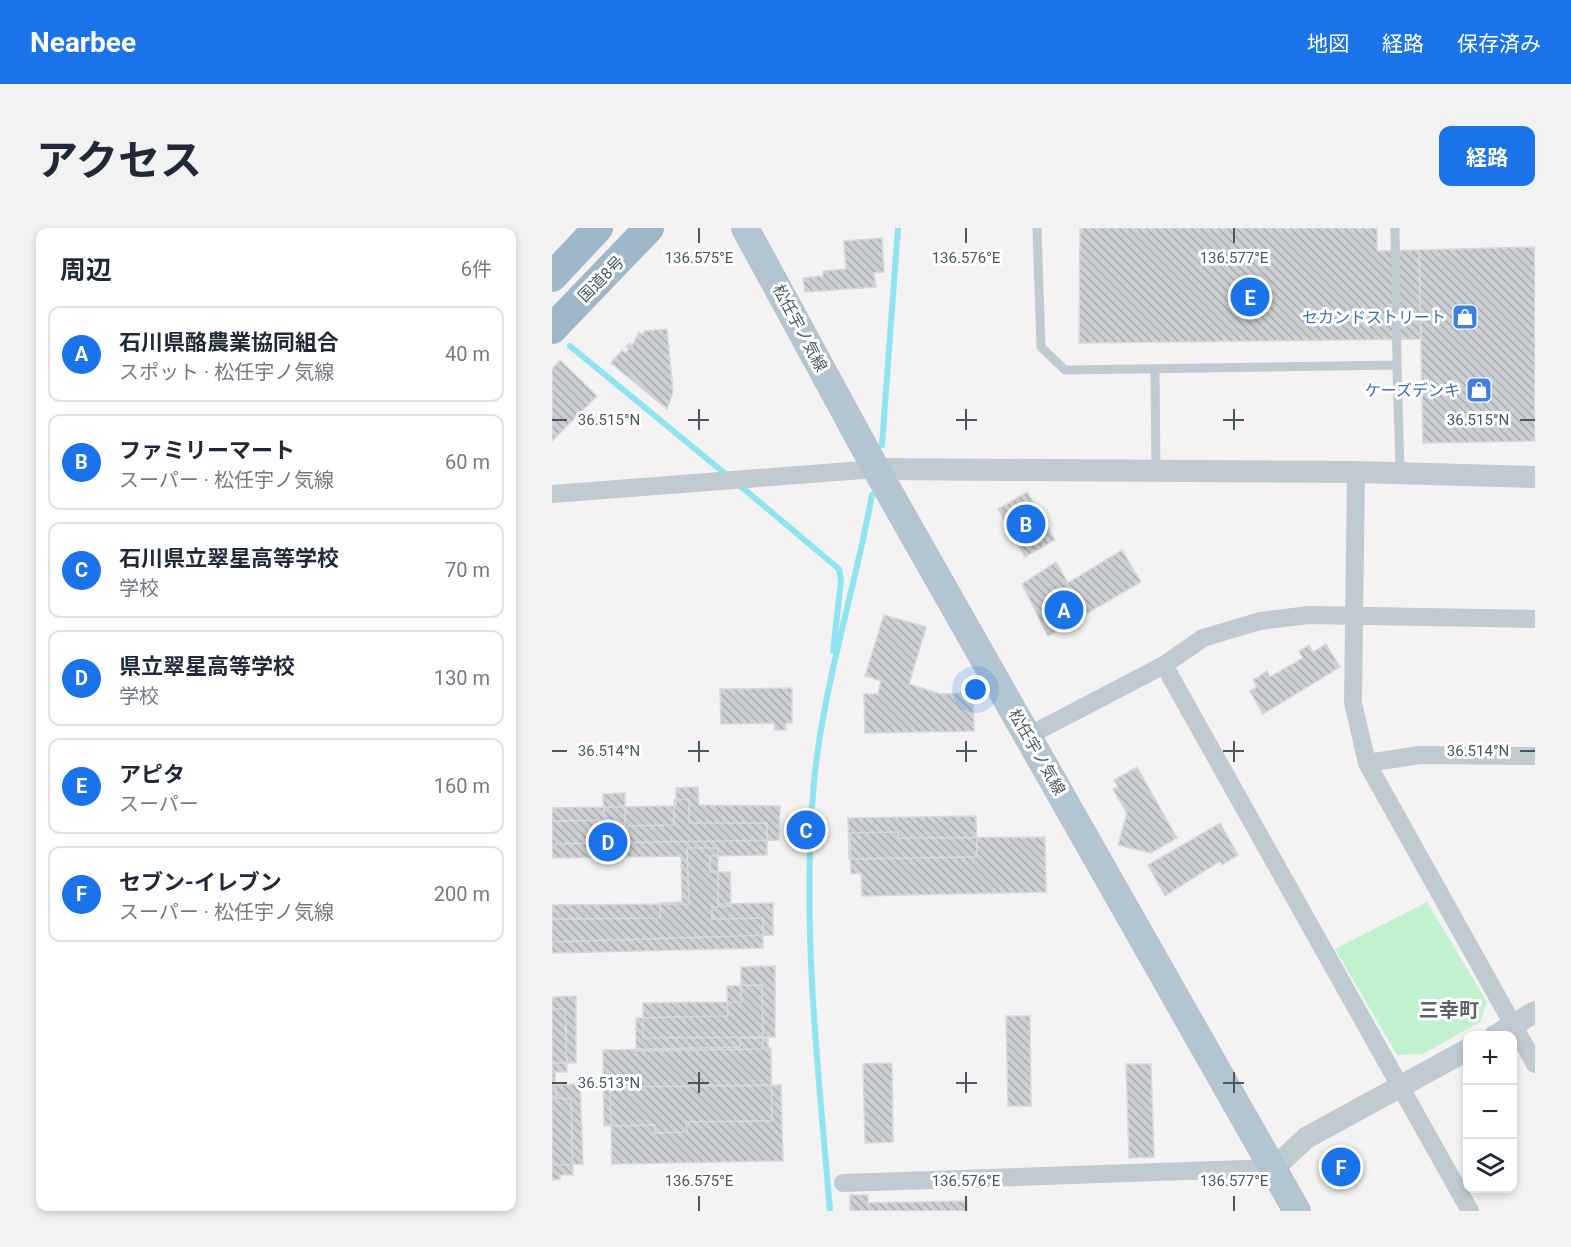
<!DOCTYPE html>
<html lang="ja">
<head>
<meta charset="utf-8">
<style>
  :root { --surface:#fff; --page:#f2f2f3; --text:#1f2937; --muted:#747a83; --line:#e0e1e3; --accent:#1a73e8 }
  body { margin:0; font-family:Roboto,"Noto Sans JP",sans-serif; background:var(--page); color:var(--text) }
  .controls { position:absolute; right:18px; bottom:18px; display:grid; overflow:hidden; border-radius:12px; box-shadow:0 3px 9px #0003 }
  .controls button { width:54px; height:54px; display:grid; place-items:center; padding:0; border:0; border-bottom:2px solid var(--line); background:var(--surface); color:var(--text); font:30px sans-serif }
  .you { position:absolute; left:424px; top:462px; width:21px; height:21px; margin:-15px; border:4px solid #fff; border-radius:50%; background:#1a73e8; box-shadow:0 0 0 9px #1a73e833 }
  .badge { display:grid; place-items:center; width:39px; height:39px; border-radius:50%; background:var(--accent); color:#fff; font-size:20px; font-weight:700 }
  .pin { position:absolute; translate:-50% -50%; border:3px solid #fff; box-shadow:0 2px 6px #0006 }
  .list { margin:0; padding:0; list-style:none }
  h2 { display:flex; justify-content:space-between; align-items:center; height:78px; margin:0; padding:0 24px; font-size:26px }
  h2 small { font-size:20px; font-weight:400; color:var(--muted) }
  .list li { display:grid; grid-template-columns:39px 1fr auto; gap:18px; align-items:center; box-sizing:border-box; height:96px; margin:0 12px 12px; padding:0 12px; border:2px solid var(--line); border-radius:12px }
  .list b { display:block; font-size:22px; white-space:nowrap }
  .list p { margin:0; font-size:20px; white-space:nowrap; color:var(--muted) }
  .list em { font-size:20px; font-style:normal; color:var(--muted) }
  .icon { flex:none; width:33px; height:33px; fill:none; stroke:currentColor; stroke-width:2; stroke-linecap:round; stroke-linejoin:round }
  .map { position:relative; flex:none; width:983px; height:983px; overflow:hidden; border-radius:12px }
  header { display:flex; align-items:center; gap:36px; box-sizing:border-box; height:84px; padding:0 30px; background:var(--accent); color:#fff }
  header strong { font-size:28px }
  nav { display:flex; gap:33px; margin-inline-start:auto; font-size:21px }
  .intro { display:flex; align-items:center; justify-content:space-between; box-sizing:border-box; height:144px; padding:0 36px }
  h1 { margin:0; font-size:42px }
  .button { padding:15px 27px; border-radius:12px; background:var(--accent); color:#fff; font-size:21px; font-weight:700 }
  main { display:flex; gap:36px; padding:0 36px }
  aside { flex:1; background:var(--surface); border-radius:12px; box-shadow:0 3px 9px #0003 }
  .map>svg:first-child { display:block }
  .park { fill:#c1f1cf }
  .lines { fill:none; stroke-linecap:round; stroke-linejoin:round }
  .stream { stroke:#8ee4ef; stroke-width:6 }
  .building { fill:url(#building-back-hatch); stroke:#d6d9dd; stroke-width:1.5 }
  .service { stroke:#c0cbd1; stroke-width:9 }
  .minor { stroke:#c0cbd1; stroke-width:18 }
  .tertiary { stroke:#c0cbd1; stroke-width:22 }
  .primary { stroke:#b2c5d1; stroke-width:28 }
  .trunk { stroke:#9eb8c9; stroke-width:30 }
  .ticks { fill:none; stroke:#495860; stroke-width:2 }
  .labels { text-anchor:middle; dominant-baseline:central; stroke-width:6; stroke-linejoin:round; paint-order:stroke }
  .street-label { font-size:16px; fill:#495860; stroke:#fff }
  .shop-label { font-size:16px; fill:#366cbe; stroke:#fff; text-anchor:end }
  .quarter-label { font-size:20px; font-weight:bold; fill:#5e6367; stroke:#fff }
  .ticks-label { font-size:15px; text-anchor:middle; fill:#495860; stroke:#fff; stroke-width:6; stroke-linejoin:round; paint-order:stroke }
</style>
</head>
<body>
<header>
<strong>Nearbee</strong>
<nav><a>地図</a><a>経路</a><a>保存済み</a></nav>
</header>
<div class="intro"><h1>アクセス</h1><a class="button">経路</a></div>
<main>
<aside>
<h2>周辺<small>6件</small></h2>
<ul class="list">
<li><span class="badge">A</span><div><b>石川県酪農業協同組合</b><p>スポット · 松任宇ノ気線</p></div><em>40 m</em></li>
<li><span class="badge">B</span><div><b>ファミリーマート</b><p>スーパー · 松任宇ノ気線</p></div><em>60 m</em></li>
<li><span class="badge">C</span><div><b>石川県立翠星高等学校</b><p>学校</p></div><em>70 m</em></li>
<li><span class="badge">D</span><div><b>県立翠星高等学校</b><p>学校</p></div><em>130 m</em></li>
<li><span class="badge">E</span><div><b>アピタ</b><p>スーパー</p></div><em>160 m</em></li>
<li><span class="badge">F</span><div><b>セブン-イレブン</b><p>スーパー · 松任宇ノ気線</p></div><em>200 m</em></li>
</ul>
</aside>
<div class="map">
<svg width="983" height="983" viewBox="0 0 983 983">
  <defs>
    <pattern id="building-back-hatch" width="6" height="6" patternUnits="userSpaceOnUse" patternTransform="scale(1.5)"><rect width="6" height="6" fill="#ccd0d4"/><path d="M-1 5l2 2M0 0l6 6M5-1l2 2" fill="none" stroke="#a8acaf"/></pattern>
  </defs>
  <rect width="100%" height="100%" fill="#f4f2f2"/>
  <path class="park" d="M875 674 935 774 928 794 871 826 845 827 783 721Z"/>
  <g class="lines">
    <path class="stream" d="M18 118 176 248
      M330 217 346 0
      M186 256 287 341 289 353 281 423
      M278 983C267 849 251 714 260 579 266 473 301 371 320 267"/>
  </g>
  <path class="building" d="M528 0H825V23L867 22 869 111 527 115Z
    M330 10 332 44 322 45 324 59 253 64 251 50 271 48V43L294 41 292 13Z
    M983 19V213L871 215 867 22Z
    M115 101 121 164 115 181 59 135 70 122 73 125 77 121 74 119 78 115 80 118 87 104 90 107 93 103Z
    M8 132 45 168 0 213V141Z
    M475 264 503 312 473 329 446 281Z
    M570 322 589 354 496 408 470 356 504 334 516 355Z
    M332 387 374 399 357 456 388 466 421 465 422 503 313 505 312 466H326L329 453 313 448Z
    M774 416 788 439 711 486 698 463 705 459 701 452 715 443 718 449 751 430 747 423 757 417 761 424Z
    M240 460V495H234V502H223L222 495 169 496 168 461Z
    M585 539 625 610 599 625 566 617 575 585 561 561 566 559 562 552Z
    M146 559 147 577 228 578 227 612 0 616V580L124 578V560Z
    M73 565V598L122 597V572L137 571V595H215V627L158 628V644H178L179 678 160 679V691L211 690V720L0 725V691L108 690V675L130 674 129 628 0 630V593L52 592 51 566Z
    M424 588 425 629 297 631 296 590Z
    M668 595 686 627 670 637 668 633 613 668 596 637Z
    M346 604V610L493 609 494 664 310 668 309 645 299 646 298 605Z
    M135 620H166V676L221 675V707L0 714V677L137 676Z
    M223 738V809L91 810V775L189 774V739Z
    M210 757 211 821 84 823V790L176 788 175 758Z
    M24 768V835H0V769Z
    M0 781H13L15 844H3L4 870 19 871 21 947H8V951L0 952Z
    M454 788H478L479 878H456Z
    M188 810H216V820H219L220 893 134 894 135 904 103 905V897L52 898 51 822 188 819Z
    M340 835 341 914 313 915 311 836Z
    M574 836H599L602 929 577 930Z
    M28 856 31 936 0 937V857Z
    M229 857 231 933 60 936 58 859Z
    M298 967H316V975L415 973V983H298Z"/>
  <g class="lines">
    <path class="service" d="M485 0 489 119 513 142 845 137 848 244
      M843 0 845 137
      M603 141 604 243"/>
    <path class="minor" d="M804 244 801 475 815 535 983 836
      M0 266 324 241
      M476 508 612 437
      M815 535 868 527 983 528
      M291 955 722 940
      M918 983 612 437 651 410 708 393 757 387 983 391"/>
    <path class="tertiary" d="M324 241 804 244 983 249
      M943 808 983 784
      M722 940 754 910 915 822"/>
    <path class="primary" d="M193 0 324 241 745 983"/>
    <path class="trunk" d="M0 49 46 0
      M0 101 97 0"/>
  </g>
  <path class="ticks" d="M147 0V15M414 0V15M682 0V15M147 181V202M414 181V202M682 181V202M0 192H15M136 192H157M404 192H425M671 192H692M968 192H983M147 513V534M414 513V534M682 513V534M0 523H15M136 523H157M404 523H425M671 523H692M968 523H983M147 844V865M414 844V865M682 844V865M0 855H15M136 855H157M404 855H425M671 855H692M147 968V983M414 968V983M682 968V983"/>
  <defs>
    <g id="shop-square" transform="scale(1.35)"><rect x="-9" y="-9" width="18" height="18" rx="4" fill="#3f7fe0" stroke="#fff"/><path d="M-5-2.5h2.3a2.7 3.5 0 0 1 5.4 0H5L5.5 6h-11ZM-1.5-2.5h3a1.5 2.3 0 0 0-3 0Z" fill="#fff"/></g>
  </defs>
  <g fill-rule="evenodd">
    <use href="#shop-square" x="913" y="89"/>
    <use href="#shop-square" x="927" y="162"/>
  </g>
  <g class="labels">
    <g class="street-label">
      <text transform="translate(49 51) rotate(-45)">国道8号</text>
      <text transform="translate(248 100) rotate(62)">松任宇ノ気線</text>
      <text transform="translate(485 524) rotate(60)">松任宇ノ気線</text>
    </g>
    <g class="shop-label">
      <text x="894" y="89">セカンドストリート</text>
      <text x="908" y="162">ケーズデンキ</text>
    </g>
    <g class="quarter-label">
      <text x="897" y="782">三幸町</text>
    </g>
  </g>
  <g class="ticks-label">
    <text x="147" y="35">136.575°E</text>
    <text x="414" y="35">136.576°E</text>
    <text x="682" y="35">136.577°E</text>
    <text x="57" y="197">36.515°N</text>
    <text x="926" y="197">36.515°N</text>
    <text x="57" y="528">36.514°N</text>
    <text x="926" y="528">36.514°N</text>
    <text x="57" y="860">36.513°N</text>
    <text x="147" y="958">136.575°E</text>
    <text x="414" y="958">136.576°E</text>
    <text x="682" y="958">136.577°E</text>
  </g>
</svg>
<div class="controls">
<button>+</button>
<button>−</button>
<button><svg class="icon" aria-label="layers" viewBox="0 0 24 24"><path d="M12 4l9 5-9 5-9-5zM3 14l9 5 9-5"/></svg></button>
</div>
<div class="you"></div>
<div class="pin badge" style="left:512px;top:382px">A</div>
<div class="pin badge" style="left:474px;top:296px">B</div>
<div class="pin badge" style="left:254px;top:602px">C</div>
<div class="pin badge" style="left:56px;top:614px">D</div>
<div class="pin badge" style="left:698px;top:69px">E</div>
<div class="pin badge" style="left:789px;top:939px">F</div>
</div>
</main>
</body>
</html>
